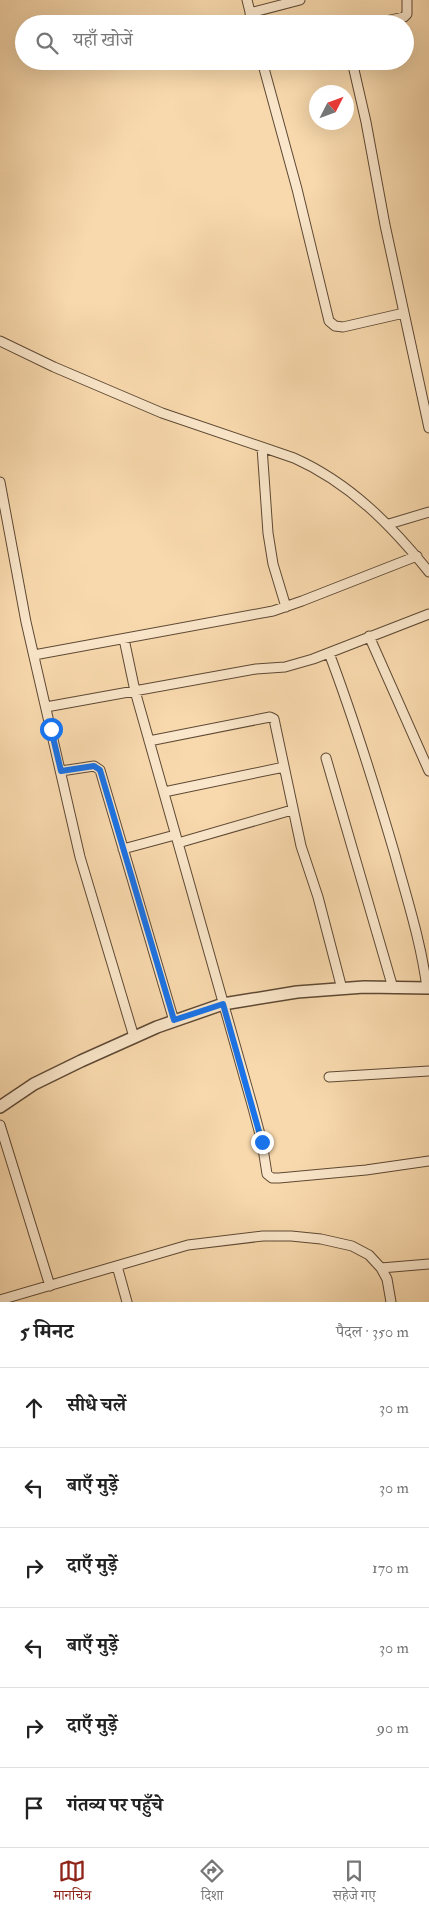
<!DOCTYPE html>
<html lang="hi">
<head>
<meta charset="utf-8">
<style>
  :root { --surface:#fff; --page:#f2f2f2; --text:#222; --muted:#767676; --line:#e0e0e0; --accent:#8f2418 }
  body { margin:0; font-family:"IM FELL Double Pica","Noto Serif Devanagari",serif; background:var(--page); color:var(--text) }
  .compass { position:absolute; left:309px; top:85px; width:45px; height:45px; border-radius:50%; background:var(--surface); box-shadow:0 5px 20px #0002; rotate:48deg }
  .stop { position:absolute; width:15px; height:15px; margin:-11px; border:4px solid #1a73e8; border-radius:50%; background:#fff }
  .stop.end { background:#1a73e8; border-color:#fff; box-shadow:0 1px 5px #0008 }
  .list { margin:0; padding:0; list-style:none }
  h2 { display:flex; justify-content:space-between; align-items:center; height:65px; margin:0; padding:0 20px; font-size:21px }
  h2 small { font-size:16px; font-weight:400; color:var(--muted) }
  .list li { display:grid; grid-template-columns:32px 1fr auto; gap:15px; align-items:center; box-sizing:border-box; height:80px; padding:0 20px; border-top:1px solid var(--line) }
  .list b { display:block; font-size:19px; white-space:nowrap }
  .list em { font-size:16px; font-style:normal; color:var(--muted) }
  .icon { flex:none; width:28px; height:28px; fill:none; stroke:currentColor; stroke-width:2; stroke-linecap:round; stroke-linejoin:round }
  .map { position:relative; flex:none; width:429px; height:1302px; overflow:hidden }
  .search { position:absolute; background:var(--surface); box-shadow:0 5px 20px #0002; left:15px; right:15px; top:15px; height:55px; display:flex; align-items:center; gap:12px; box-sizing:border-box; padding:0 18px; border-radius:28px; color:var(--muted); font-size:19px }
  .sheet { height:545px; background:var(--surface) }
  nav { display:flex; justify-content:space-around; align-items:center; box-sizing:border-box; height:70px; border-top:1px solid var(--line); background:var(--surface); font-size:14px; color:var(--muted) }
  nav a { display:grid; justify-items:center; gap:2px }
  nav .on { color:var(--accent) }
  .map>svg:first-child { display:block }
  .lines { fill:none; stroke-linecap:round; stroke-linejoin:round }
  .minor-casing { stroke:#5e4934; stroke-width:11 }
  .tertiary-casing { stroke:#5e4934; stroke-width:14 }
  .minor { stroke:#fae6ca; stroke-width:9 }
  .tertiary { stroke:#fae6ca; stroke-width:11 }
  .route { stroke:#1a73e8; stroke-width:6 }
</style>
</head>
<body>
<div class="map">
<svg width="429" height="1302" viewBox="0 0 429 1302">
  <rect width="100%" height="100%" fill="#f8d9ad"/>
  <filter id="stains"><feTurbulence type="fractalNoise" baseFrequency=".004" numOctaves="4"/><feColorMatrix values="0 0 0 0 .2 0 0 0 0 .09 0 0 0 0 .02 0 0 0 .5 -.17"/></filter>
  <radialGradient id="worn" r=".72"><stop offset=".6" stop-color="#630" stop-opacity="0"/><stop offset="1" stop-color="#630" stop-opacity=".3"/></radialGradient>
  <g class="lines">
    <g class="minor-casing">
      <path id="minor" d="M247 0 253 24
        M250 13 300 0
        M372 24 404 17 407 14V0
        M262 61 297 189 329 321 335 326 343 327 404 313
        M352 61 366 122 385 225 429 428
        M0 341 54 367 162 413 294 458C350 483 391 525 429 572
        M262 447 268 533 273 564 286 607
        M0 482 26 622 80 857 134 1037
        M389 524 429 512
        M369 636 429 771
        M124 639 135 691 253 1108 262 1142 267 1174 272 1178H279L366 1170 429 1161
        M329 653C354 719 375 787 395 855 407 899 421 942 427 988
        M34 655 273 611 302 601 417 556
        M46 707 256 669 285 667 313 659 429 614
        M149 741 270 717 274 719 301 846 318 897 342 989
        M326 758 393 988
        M61 771 94 766 100 770 174 1021
        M164 792 284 767
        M178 843 292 810
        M123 849 175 835
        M329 1077 429 1071
        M0 1125 50 1286
        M117 1266 127 1302
        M381 1268 429 1264
        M0 1300 188 1245 263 1236H291L321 1239 352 1246 369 1255 381 1268 387 1279 391 1302"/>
    </g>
    <g class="tertiary-casing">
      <path id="tertiary" d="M0 1107 34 1084 81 1061 157 1027 223 1004 297 992 364 987 429 988"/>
    </g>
    <use href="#minor" class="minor"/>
    <use href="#tertiary" class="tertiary"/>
  </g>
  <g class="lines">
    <path class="route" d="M51 729 61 771 94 766 100 770 174 1020 223 1004 262 1142"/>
  </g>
  <rect width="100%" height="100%" filter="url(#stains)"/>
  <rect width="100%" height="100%" fill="url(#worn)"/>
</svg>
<svg class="compass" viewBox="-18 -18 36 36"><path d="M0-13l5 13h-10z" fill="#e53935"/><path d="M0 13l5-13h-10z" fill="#767676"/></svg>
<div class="stop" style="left:51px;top:729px"></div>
<div class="stop end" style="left:262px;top:1142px"></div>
<div class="search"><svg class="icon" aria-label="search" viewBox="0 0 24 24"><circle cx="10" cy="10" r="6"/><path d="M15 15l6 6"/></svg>यहाँ खोजें</div>
</div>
<section class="sheet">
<h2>5 मिनट<small>पैदल · 350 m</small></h2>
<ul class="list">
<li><svg class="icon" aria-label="ahead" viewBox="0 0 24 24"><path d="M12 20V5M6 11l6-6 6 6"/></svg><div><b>सीधे चलें</b></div><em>30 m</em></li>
<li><svg class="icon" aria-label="left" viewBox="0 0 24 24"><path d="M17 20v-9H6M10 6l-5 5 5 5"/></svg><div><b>बाएँ मुड़ें</b></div><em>30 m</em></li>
<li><svg class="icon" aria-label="right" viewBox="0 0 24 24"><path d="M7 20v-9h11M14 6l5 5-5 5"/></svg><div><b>दाएँ मुड़ें</b></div><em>170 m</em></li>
<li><svg class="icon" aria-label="left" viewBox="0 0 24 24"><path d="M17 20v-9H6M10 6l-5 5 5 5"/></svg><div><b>बाएँ मुड़ें</b></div><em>30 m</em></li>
<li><svg class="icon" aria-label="right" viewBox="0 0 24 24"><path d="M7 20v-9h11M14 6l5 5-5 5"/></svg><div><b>दाएँ मुड़ें</b></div><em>90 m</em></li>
<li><svg class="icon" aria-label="arrive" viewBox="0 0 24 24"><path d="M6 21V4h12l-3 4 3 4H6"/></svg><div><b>गंतव्य पर पहुँचे</b></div></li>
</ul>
</section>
<nav>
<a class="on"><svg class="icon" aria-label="map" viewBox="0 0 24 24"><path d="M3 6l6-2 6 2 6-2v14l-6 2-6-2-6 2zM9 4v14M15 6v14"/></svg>मानचित्र</a>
<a><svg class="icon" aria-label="directions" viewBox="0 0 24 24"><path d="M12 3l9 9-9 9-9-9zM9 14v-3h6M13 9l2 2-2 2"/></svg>दिशा</a>
<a><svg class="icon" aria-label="saved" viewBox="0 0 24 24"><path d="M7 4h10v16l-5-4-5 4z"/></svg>सहेजे गए</a>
</nav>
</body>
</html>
